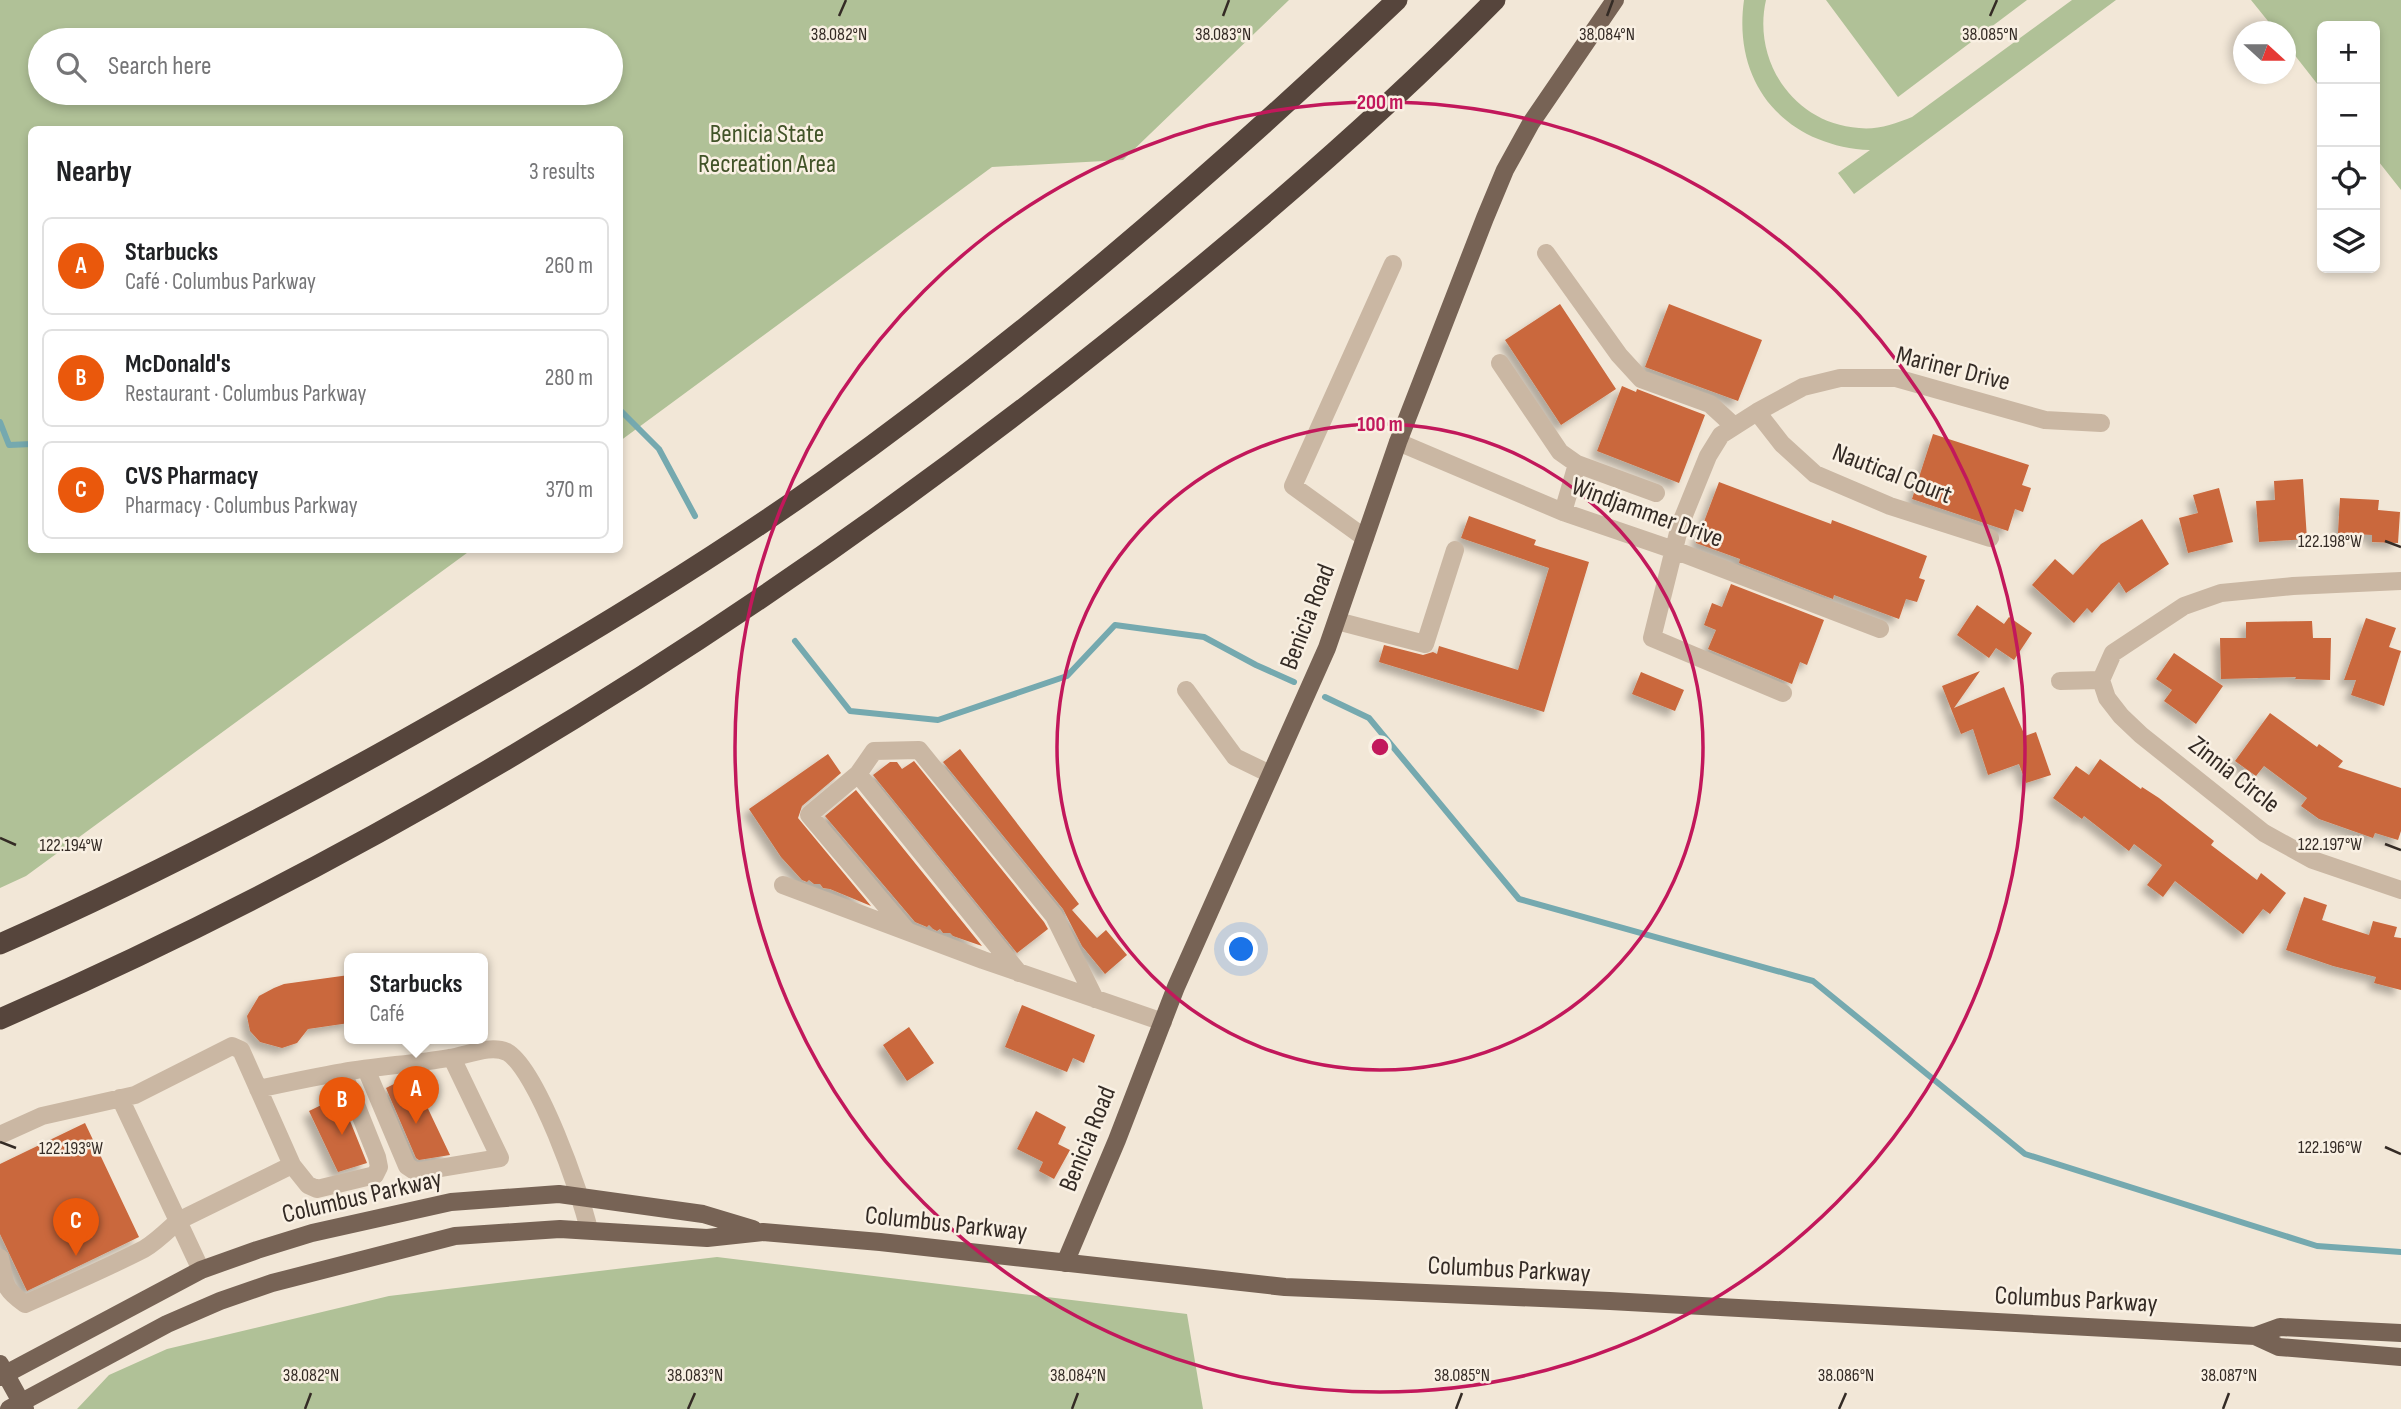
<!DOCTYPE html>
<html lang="en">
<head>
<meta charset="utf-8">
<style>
  :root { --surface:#fff; --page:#f6f6f6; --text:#202124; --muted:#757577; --line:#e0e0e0; --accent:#ea580c }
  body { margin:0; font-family:"Sofia Sans Condensed",sans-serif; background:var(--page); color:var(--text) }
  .controls { position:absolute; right:21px; top:21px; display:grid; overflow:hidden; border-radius:10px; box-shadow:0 4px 10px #0003 }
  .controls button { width:63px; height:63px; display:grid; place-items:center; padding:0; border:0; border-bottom:2px solid var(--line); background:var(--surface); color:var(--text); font:35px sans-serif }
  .compass { position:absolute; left:2233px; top:21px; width:63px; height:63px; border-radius:50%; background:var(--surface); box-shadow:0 4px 10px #0003; rotate:111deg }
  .you { position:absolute; left:1242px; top:950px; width:24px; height:24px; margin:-18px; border:5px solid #fff; border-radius:50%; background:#1a73e8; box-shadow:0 0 0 10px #1a73e833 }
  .badge { display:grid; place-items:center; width:46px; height:46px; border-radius:50%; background:var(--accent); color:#fff; font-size:23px; font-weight:700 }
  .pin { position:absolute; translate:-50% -58px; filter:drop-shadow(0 2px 4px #0008) }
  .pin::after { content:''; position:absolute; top:37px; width:24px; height:21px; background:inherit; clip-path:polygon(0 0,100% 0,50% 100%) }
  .popup { position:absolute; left:344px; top:953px; width:144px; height:91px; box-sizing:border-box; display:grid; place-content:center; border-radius:10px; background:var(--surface); filter:drop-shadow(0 2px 5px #0005); font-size:23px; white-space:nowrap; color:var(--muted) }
  .popup b { font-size:26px; color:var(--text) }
  .popup::after { content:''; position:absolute; left:50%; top:100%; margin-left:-14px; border:14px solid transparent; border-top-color:var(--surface) }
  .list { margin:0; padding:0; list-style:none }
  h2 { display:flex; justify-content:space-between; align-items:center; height:91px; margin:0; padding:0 28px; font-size:30px }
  h2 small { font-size:23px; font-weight:400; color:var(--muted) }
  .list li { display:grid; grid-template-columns:46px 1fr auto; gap:21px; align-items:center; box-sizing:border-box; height:98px; margin:0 14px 14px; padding:0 14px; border:2px solid var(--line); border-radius:10px }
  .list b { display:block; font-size:26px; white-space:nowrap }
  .list p { margin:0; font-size:23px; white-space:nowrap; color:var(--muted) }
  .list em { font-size:23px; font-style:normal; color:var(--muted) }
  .icon { flex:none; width:38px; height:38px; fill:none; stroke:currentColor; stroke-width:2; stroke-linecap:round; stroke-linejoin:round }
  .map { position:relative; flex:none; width:2401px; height:1409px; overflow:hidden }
  .search { position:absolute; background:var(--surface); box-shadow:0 4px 10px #0003; left:28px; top:28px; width:595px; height:77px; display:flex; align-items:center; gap:18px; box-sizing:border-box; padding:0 24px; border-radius:38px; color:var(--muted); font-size:26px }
  .panel { position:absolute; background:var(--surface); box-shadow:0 4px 10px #0003; left:28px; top:126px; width:595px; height:427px; border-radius:10px }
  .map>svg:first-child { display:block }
  .green { fill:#b0c197; fill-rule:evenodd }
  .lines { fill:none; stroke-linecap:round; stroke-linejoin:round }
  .stream { stroke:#75a9af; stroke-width:6 }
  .building { fill:#ca673c; filter:url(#shadow) }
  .minor { stroke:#cab7a3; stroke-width:18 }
  .major { stroke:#776355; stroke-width:18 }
  .highway { stroke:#56453c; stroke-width:21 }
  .ticks { fill:none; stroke:#342b25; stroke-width:2.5 }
  .ring { fill:none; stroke:#c2185b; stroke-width:3.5 }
  .labels { text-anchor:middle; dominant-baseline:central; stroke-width:5; stroke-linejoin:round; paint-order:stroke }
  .park-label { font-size:26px; fill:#415328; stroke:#f9f0e3 }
  .street-label { font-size:26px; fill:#342b25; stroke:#f9f0e3 }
  .ticks-label { font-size:18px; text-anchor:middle; fill:#342b25; stroke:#f9f0e3; stroke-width:5; stroke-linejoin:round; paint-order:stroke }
  .centre { fill:#c2185b; stroke:#f9f0e3; stroke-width:3.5 }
  .ring-label { font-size:21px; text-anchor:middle; font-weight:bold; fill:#c2185b; stroke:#f9f0e3; stroke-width:5; stroke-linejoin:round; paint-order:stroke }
</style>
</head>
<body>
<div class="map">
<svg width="2401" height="1409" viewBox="0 0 2401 1409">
  <defs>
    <filter id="shadow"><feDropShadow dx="-6" dy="6" stdDeviation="3.5" flood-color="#0004"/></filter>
  </defs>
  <rect width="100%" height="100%" fill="#f2e7d7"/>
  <path class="green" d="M0 0H1289L1123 160 992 167 620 441V130H32V550H471L26 876 0 888ZM611 40V93H40V40Z
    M1744 0H1766C1752 61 1794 124 1859 128 1877 130 1895 124 1912 117L2072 0H2116L1854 194 1838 173 1870 150C1786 146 1732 85 1744 0Z
    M1826 0H2027L1898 97Z
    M2251 0H2401V190L2375 157V26H2322V90L2286 44V32L2276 31Z
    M717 1257 1187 1314 1203 1409H77L109 1375 167 1349 389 1296Z"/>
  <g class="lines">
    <path class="stream" d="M620 410 659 449 695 516
      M0 422 9 445 32 444
      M795 641 850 711 938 720 1067 676 1115 625 1204 637 1256 665 1294 682
      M1325 697 1369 718 1519 899 1813 981 2025 1154 2317 1246 2401 1252"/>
  </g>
  <path class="building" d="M1560 304 1616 389 1561 425 1505 340Z
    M1669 304 1762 340 1738 401 1645 367Z
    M1622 386 1636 392 1637 389 1705 415 1679 483 1597 451Z
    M1933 434 2029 465 2022 485 2031 488 2023 512 2015 509 2008 531 1912 499Z
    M2303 479 2307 539 2259 542 2256 501 2275 500 2274 481Z
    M1719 482 1831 524 1832 520 1927 556 1919 578 1925 580 1917 602 1906 599 1899 619 1834 595 1833 599 1739 563 1740 559 1696 543Z
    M2219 488 2233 542 2188 553 2179 518 2198 513 2193 495Z
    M2340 498 2379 500 2378 510 2400 512 2398 543 2372 542V535L2338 533Z
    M1469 516 1536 540 1534 545 1589 562 1544 712 1379 662 1384 645 1423 655 1433 652 1437 654 1439 646 1518 670 1549 568 1461 538Z
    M2142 519 2169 564 2126 593 2119 582 2092 613 2087 608 2074 623 2032 585 2055 559 2073 575 2101 544Z
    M1731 584 1824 620 1807 665 1800 662 1792 684 1708 649 1716 630 1704 625 1712 603 1722 607Z
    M1977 605 2004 624 2009 617 2032 633 2014 660 1996 648 1989 658 1957 635Z
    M2366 618 2396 628 2389 647 2401 651 2384 706 2351 695 2356 680H2344Z
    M2312 621 2313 638H2331L2330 680 2295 679 2296 677 2221 679 2220 638H2246V622Z
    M2174 653 2223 686 2196 724 2164 701 2172 690 2156 679Z
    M1980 671 1954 708 2004 687 2025 736 2036 732 2051 775 2026 783 2019 764 1988 775 1973 729 1961 734 1942 686Z
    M1641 672 1684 690 1675 711 1632 694Z
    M2270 713 2317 747 2319 744 2343 761 2338 767 2401 788V831L2398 840 2375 833 2373 838 2319 819 2301 806 2307 798 2264 766 2256 776 2235 761Z
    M960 749 1079 904 1072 910 1097 938 1106 930 1127 955 1105 974 1082 946 1063 909 943 762Z
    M828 754 841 773 802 806 798 818 871 906 830 889 823 888 820 884H814L809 880 807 882 802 880 781 857 749 809Z
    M2100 759 2141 789 2142 787 2159 798 2214 841 2211 845 2257 880 2261 873 2286 893 2270 914 2263 909 2243 934 2175 881 2163 897 2147 885 2162 865 2134 844 2129 851 2084 816 2082 819 2053 798 2076 766 2089 775Z
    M914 761 1044 922 1048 929 1017 953 873 775 890 762H897L902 769Z
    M856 790 982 946 953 936 950 933H943L940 929 937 931 933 929 929 925 927 927 915 922 825 816Z
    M2304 897 2327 905 2322 920 2369 935 2373 921 2397 927 2394 937 2401 938V990L2374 983 2376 977 2333 966 2286 950Z
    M349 975V1023L308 1029 297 1043 282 1048 260 1042 250 1031 247 1016 259 996 274 988 284 984Z
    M1022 1005 1095 1035 1084 1063 1073 1058 1067 1072 1005 1047Z
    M909 1027 934 1063 907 1081 883 1045Z
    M412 1075 450 1155 419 1160 416 1158 386 1088Z
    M340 1096 367 1163 338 1172 309 1111Z
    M1036 1111 1066 1127 1058 1144 1070 1150 1054 1179 1039 1171 1043 1162 1017 1149Z
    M85 1123 139 1237 27 1291 0 1234V1164Z"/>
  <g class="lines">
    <path class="minor" d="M1546 253 1619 355 1641 379 1710 404 1734 426
      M1500 363 1560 452 1577 464 1656 493
      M1757 412 1782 444 1815 474 1890 506 1990 538
      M1398 442 1563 512 1674 550 1880 629
      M1563 512 1577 464
      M1365 538 1293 486 1393 264
      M2401 581 2293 586 2221 593 2184 606 2113 653 2101 680 2107 698 2121 716 2141 735 2264 833 2313 860 2401 890
      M1337 621 1425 644 1455 550
      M2060 681 2101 680
      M1186 690 1235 757 1270 774
      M1783 693 1652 638 1680 525 1708 456 1721 435 1757 412 1803 387 1840 378H1896L2045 420 2101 423
      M858 774 1019 973
      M783 885 983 960 1163 1022
      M907 931 809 815 858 774 874 751 919 750 1054 916 1095 999
      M366 1069 407 1166 416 1172 500 1158 452 1058
      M258 1089C286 1083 314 1077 343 1072 378 1066 414 1064 449 1058 466 1056 490 1044 507 1052 537 1069 581 1194 589 1230
      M0 1135 42 1116 135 1095 232 1046 241 1050 292 1165 178 1221 120 1098
      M292 1165 308 1185 317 1189 375 1175 379 1167 377 1157 343 1072
      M0 1258C6 1283 1 1287 25 1304 65 1286 105 1269 144 1249 156 1242 168 1230 178 1221L201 1270"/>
    <path class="major" d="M1065 1263 1117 1140 1176 987 1327 648 1398 442 1485 218 1505 170 1531 123 1615 0
      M2255 1336 2280 1327 2401 1333
      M0 1364 25 1409
      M0 1377 201 1270 257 1250 312 1233 451 1202 559 1194 703 1214 753 1229
      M9 1409 167 1324 220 1301 272 1283 455 1236 560 1229 707 1238 763 1232 880 1242 1285 1287 1610 1301 2255 1336 2279 1347 2401 1357"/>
    <path class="highway" d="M0 944C159 874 312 793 462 707 585 637 707 563 823 481 1027 336 1216 172 1397 0
      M0 1019C400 845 772 611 1112 339 1245 233 1375 122 1495 0"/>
  </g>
  <path class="ticks" d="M839 16 846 0M1223 16 1229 0M1607 16 1613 0M1990 16 1997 0M2385 541 2401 547M0 838 16 845M2385 844 2401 850M0 1142 16 1148M2385 1147 2401 1154M305 1409 311 1393M688 1409 695 1393M1072 1409 1078 1393M1456 1409 1462 1393M1839 1409 1846 1393M2223 1409 2229 1393"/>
  <g class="ring">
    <circle cx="1380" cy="747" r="323"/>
    <circle cx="1380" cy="747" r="645"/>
  </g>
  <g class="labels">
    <g class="park-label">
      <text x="767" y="134">Benicia State<tspan x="767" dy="30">Recreation Area</tspan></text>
    </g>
    <g class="street-label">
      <text transform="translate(1953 369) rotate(14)">Mariner Drive</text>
      <text transform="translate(1892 474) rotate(21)">Nautical Court</text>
      <text transform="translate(1647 513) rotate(20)">Windjammer Drive</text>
      <text transform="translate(1308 617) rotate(-69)">Benicia Road</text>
      <text transform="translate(2234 775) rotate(38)">Zinnia Circle</text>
      <text transform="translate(1088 1139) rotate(-68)">Benicia Road</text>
      <text transform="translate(362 1197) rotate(-13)">Columbus Parkway</text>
      <text transform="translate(946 1224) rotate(6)">Columbus Parkway</text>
      <text transform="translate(1509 1270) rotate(3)">Columbus Parkway</text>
      <text transform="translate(2076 1300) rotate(3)">Columbus Parkway</text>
    </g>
  </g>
  <g class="ticks-label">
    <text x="839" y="40">38.082°N</text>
    <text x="1223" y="40">38.083°N</text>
    <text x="1607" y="40">38.084°N</text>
    <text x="1990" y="40">38.085°N</text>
    <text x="2330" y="547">122.198°W</text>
    <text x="2330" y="850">122.197°W</text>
    <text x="71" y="851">122.194°W</text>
    <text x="2330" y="1153">122.196°W</text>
    <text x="71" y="1154">122.193°W</text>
    <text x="311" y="1381">38.082°N</text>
    <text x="695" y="1381">38.083°N</text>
    <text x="1078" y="1381">38.084°N</text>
    <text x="1462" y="1381">38.085°N</text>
    <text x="1846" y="1381">38.086°N</text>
    <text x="2229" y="1381">38.087°N</text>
  </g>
  <circle cx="1380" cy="747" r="10" class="centre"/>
  <g class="ring-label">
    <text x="1380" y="109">200 m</text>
    <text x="1380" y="431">100 m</text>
  </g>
</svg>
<div class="controls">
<button>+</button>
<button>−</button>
<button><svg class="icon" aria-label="locate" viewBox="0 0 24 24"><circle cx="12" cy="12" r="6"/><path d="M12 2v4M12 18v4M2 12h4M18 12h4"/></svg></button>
<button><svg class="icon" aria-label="layers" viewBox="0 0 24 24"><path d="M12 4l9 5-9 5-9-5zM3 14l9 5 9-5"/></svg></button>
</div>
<svg class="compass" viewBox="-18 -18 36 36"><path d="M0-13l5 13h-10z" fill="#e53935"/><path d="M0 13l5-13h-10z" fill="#757577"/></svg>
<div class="you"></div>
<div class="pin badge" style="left:416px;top:1124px">A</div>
<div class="popup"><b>Starbucks</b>Café</div>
<div class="pin badge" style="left:342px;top:1135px">B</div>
<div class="pin badge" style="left:76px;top:1256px">C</div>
<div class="search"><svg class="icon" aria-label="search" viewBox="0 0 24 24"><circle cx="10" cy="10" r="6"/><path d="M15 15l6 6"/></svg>Search here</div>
<section class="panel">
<h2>Nearby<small>3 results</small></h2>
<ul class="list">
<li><span class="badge">A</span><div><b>Starbucks</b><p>Café · Columbus Parkway</p></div><em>260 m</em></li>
<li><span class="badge">B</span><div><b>McDonald's</b><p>Restaurant · Columbus Parkway</p></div><em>280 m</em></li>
<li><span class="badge">C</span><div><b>CVS Pharmacy</b><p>Pharmacy · Columbus Parkway</p></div><em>370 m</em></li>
</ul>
</section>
</div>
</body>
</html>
